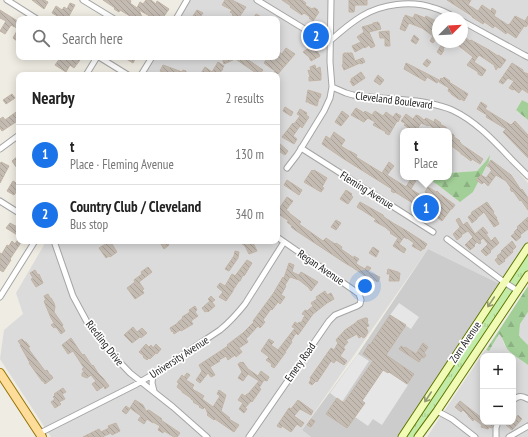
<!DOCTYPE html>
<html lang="en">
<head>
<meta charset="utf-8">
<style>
  :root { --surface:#fff; --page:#f2f2f2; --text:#222; --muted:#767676; --line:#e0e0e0; --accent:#1a73e8 }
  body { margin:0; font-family:"PT Sans Narrow",sans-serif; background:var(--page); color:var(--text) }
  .controls { position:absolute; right:12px; bottom:12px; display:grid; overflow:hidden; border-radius:8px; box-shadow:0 2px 10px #0003 }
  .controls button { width:36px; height:36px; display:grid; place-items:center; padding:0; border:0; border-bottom:1px solid var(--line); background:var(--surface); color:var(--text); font:20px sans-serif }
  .compass { position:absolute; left:432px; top:12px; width:36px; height:36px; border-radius:50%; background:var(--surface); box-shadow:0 2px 10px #0003; rotate:66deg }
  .you { position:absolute; left:365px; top:286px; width:14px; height:14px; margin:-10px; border:3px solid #fff; border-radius:50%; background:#1a73e8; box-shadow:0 0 0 6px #1a73e833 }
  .badge { display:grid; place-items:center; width:26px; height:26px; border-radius:50%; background:var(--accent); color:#fff; font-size:13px; font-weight:700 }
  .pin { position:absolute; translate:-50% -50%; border:2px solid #fff; box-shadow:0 1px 4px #0006 }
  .popup { position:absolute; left:400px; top:128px; width:52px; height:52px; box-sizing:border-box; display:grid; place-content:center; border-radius:8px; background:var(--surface); filter:drop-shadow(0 1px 3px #0005); font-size:13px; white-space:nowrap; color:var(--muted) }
  .popup b { font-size:15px; color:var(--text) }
  .popup::after { content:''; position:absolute; left:50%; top:100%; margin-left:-8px; border:8px solid transparent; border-top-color:var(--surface) }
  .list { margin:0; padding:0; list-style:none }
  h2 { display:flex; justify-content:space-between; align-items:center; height:52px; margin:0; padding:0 16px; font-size:17px }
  h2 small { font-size:13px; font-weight:400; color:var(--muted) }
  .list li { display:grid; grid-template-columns:26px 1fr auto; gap:12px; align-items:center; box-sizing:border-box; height:60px; padding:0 16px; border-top:1px solid var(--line) }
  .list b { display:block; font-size:15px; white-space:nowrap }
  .list p { margin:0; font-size:13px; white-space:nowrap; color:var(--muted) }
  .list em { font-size:13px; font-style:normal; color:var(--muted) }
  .icon { flex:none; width:22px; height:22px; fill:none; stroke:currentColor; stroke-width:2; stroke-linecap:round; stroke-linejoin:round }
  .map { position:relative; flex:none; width:528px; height:437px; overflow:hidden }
  .search { position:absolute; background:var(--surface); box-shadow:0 2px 10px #0003; left:16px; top:16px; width:264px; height:44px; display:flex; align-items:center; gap:10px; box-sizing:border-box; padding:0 14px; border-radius:8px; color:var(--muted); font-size:15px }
  .panel { position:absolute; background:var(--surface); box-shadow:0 2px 10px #0003; left:16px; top:72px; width:264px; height:172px; border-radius:8px }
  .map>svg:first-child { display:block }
  .residential { fill:#dcdbdb; fill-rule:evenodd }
  .religious { fill:#ccc }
  .grass { fill:url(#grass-tufts) }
  .forest { fill:url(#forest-firs) }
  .parking { fill:#e6e6e6 }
  .building { fill:url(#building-back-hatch); stroke:#c1b4a5 }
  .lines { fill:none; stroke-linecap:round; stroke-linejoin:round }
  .street-casing { stroke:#a5a5a5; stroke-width:7 }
  .secondary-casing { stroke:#5f7702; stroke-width:9 }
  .primary-casing { stroke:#977300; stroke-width:10 }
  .street { stroke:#fff; stroke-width:5 }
  .secondary { stroke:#f1fbb6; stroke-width:7 }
  .primary { stroke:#fedc9a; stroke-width:8 }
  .oneway { stroke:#929872 }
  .labels { text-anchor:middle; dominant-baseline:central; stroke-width:3.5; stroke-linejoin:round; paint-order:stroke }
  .street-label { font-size:11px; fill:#1e1e1e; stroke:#fff }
</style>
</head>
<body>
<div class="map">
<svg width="528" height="437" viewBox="0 0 528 437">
  <defs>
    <pattern id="grass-tufts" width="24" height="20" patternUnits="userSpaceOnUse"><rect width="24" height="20" fill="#c2eba8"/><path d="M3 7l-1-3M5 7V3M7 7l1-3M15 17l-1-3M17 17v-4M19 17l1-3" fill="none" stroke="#a6c990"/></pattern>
    <pattern id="forest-firs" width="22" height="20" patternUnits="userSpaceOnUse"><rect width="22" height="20" fill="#a2cf97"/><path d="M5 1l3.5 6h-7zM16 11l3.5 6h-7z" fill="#8bb182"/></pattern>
    <pattern id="building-back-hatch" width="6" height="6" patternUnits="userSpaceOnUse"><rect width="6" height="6" fill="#c4bcb3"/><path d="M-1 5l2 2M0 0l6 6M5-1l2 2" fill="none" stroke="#a8a19a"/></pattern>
  </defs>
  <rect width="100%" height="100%" fill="#efece3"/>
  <path class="residential" d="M190 0H528V103L522 100 516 110 528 120V172L498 141 495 146 528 183V243L500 284 428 249 302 430 311 437H51L0 359 4 330 23 314 16 293 44 245 42 241H277V75H143L154 57H277V19H178ZM438 18H462V42H438ZM403 131H449V173L477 171 490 157 489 161 473 192 438 185 425 177H403V163L400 161 403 158Z
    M528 312V345L519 336 520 324Z
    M499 334 502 336 504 344 509 351 528 365V437H427L485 350 489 351ZM483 356H513V422H483Z"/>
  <path class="religious" d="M428 249 500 284 399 437H311L302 430 358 354Z"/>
  <path class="grass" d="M528 252V270L519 284 515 286 511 283 510 280Z
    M505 287C508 287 511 289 513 292L417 437H404Z"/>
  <path class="forest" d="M522 100 528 103V120L516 110Z
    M490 155 489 161 473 192 460 202 438 185 425 177H449V173L477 171 486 161Z
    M528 286V312L520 324 519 336 528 345V365C522 360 514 356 509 351 504 346 504 338 499 334L489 351 486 350Z"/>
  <path class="parking" d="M399 303 419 317 411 329 390 315Z
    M358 354 369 361 342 402 330 393Z
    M383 370 388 373 389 372 408 385 382 425 373 419 368 426 355 417 365 403 362 401Z"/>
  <path class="building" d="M32 0H44L48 2 44 9Z
    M103 0H129L131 1 130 3 137 8 140 2 143 4 146 0H151L156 4 157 1 169 9 162 19H155L139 10 142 17 140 19H135L120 10 119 12 114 9 115 8Z
    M225 0H232L246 7 238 19 232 15 233 14 230 12 232 10 222 5Z
    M282 0H302L306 3 305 5 312 9 313 8H315L318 10 317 11 319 12 313 21 309 18 310 17 304 13 302 15 290 7 291 6Z
    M349 0H367V5H355L354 12H349Z
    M447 0H471L468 5 478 11 482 5 491 11 492 8 496 11 494 16 508 25 509 24H510L515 16 525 21 528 16V24L526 27 524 26 516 38 507 32 506 34 495 26 493 28 486 23 484 22 483 24 472 17V16Z
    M70 3 75 5 69 16 75 19H63L52 13 56 6 62 10 64 7 67 9Z
    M0 10 19 22V38L17 41 13 38 18 29 15 27 11 25 5 34 0 31 6 21 0 18Z
    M197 10 203 13 199 19H191Z
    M256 14 265 19H253Z
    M415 14 425 18 426 16 438 22V36L433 43 430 41 433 36 422 28 409 23 405 31 400 29 404 17H405V15L413 18Z
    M378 22V23H379L381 29 369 32 375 46 371 48 369 45 365 48 364 47 355 52 352 46 361 42 357 37 364 32 362 27 373 24V23Z
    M389 31 390 46H385V38H380L379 32Z
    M414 35 419 39 416 44 411 41Z
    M462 35 470 41 471 40 489 50 498 56V55L506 60 500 68 498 67 496 70 494 65 479 55 474 62 486 70 482 76 478 74V72L467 65 473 57 454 42H462Z
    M443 42H448L443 49 444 50 441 55 437 52Z
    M313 45 320 56 311 61 309 57 303 52Z
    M286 48 295 54 277 75H273L275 71 264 63 268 57H277L279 52 282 54Z
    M344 53H352L355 61 363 58 365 62 361 64 360 63 344 70 342 65 343 64V54H344Z
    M61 57H76L80 60 74 68 70 65 66 72 55 65Z
    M123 57H136L133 63Z
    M222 57H232L233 60 224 64Z
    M239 57H244L263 70 259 75 237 60Z
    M427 59 431 62 427 67 423 64Z
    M218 62 224 66 222 69H223L218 75H200L205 67 212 72Z
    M406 63 414 67 439 80 437 83 427 77 425 81 404 69Z
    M512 63 523 70V72L528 74V93L522 89 519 93 514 89 513 90 509 88 514 81 508 78 503 84 499 82Z
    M163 65 182 72 183 70 186 71V73L190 75H171L160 71Z
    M315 65 316 69 320 67 321 73V80L309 81V77H310L308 70 311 71 310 67Z
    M361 72 365 78 353 86 350 81H352L351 79Z
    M378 75 384 80 380 85 374 81Z
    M444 77 450 81 449 82 468 94 464 101 461 99 460 100 451 94V93L448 91 449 88 439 82 441 78 442 79Z
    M308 90 321 94 320 98H319L317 106 309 103V102H306Z
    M12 94 15 98 6 104 3 100Z
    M481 102 487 106 485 109 511 125 515 121 528 135V158L503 132 506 129 486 117 487 115 477 109Z
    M285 107 293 112 291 116 283 111Z
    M356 108 364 113 365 111 366 112H367L372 115 375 111 383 116 386 112 393 117 396 113 401 116 398 122 397 121 389 135 385 133 386 132 373 125 375 122 368 118 364 122 351 115Z
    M300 109 307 113 306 115 309 117 302 128 300 126 293 136 297 139 294 144 282 137 293 123 294 124 300 116 297 114Z
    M19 110V120L2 131 0 128V119L3 117 5 120Z
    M342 111 349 116 341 126 335 122Z
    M406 114 413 119 416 115 419 116 424 120 426 118 434 122 435 119 441 123 440 124 447 128 446 131H439L429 125 428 126 421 123 416 131H413L404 125 406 124 401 121Z
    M334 132 345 140 341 146 349 151H350L357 155 356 157 382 173 389 162 394 166 387 175 406 187 412 177H418L411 189 425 198 423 202 432 208 437 200 425 192 428 187 436 192 437 191 440 194 455 205 452 209H451L442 221 435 216H433L432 217 428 215 429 213 417 205V206L411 202 395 192 394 193 391 191 392 189 344 159 322 144 326 136 330 139Z
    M449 132 454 135V137L460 141H459L461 143V144L483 159 480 164 472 159 471 161 463 155 461 154V153L449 144Z
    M279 143 288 151 285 155 277 150V146Z
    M19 155V171L12 161Z
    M491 160 511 175 521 190 522 189 528 198V210L521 200 520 201 513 191 512 192 510 189 511 188 506 181 496 175 488 186 484 182 482 184 476 180 481 175 486 178 492 170 490 169 491 168 487 166Z
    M1 162 9 166 0 183V164Z
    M312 170 313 171 314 170 327 178 322 187 324 188 321 192 304 182Z
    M287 180 302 190 299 195 284 185Z
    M13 181 19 185V188L14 195 7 191Z
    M346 190 352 194 351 195 353 197 348 204 340 199Z
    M287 197 293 201 286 210 289 212V213L301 222 299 224 323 241 326 238 335 244 336 243 342 247 341 249 354 258V256L359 259 356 263 358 265 365 269 367 266 371 268 368 272 380 277 378 282 365 276 352 267 345 263 295 230 291 227 292 226 287 222 289 221 280 215 277 222V212Z
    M360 202 383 215 384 217 393 223 407 231 427 244 424 249H422L421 251 412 246 414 243 407 238V239L404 237 399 244 406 249 404 253 393 246 398 238 390 233 391 232 385 227 374 221 376 219 357 207Z
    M487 202 494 212 493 213 497 218H496L499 224 494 227 484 212 477 218V219L472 223 468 217 472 214 471 213 472 212Z
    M528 217V229L520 235 521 237 516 241 511 236 515 233 514 232 518 228 517 227Z
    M459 218 463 225 467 222 475 234 483 227 488 233 486 234 491 241 495 237 499 243 490 251 491 252 486 256 481 251 488 244 483 238 480 241 481 243 479 244 477 242 474 245 475 246 470 250 465 245 473 237 468 231 461 235 462 236 457 240 453 234 460 227 456 220Z
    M336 220 341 223 336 230 331 227Z
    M10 223 19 228V236L6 228Z
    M12 241 15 244 17 241H22L10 259 11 260 3 272 0 270V253L2 254 7 245 9 246Z
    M110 241 117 252 110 257 109 256 106 258 99 248Z
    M166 241 169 245 164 249 161 244Z
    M238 241H252L257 251 249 254 245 246Z
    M512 241 516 247 512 251 513 252 504 260 505 261 499 265 495 260 498 257 497 256 502 252 501 251Z
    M373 247 379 251 376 257 369 253Z
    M235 251 239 252 238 258 229 271 225 269 234 256Z
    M247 260 252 263 244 276 243 275 240 281H239L233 290V291L226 301 219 297 223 292 217 287 220 283 225 286 232 274 235 276Z
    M289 263 294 265 292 272 299 275 301 272 318 282 311 291 308 287 299 280 290 277 285 285 286 286 281 295 285 297 280 304 278 302 272 310 271 309 263 320 265 322 260 328 258 326 246 339 248 342 239 348 242 352 236 357 235 355 228 360 226 356 219 360 220 361 210 367 215 375 211 377 208 373 200 383 196 380 202 371 199 365 228 346 227 345 243 333 254 322 253 321 273 294 283 277 284 278Z
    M148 267 152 272 139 282 144 289 142 290 144 293 135 299 127 288 135 282 134 280 142 274 141 272Z
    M388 269 398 272V273H400L399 281H389L390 274H387Z
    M35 270 38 275 39 274 43 283 36 287 31 279 33 278 30 273Z
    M325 291 327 295 331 293 334 299 327 303 313 314 298 335 296 333 291 341 292 342 285 352H286L274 368 271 366 272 364 266 360 269 357 261 351 269 339 274 342 271 345 278 350 295 328 292 327 295 322 298 324 299 322 301 323 305 315 302 314 305 310 307 311 313 306 311 303 317 299 316 297Z
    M48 294 50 298H51L54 303 55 307 54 312 63 325 62 326 65 331 61 334 56 327 54 328 51 325 54 323 51 318 44 301 46 300 44 296Z
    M211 296 215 300 212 302 215 306 208 312 207 311 205 312 202 308 210 301 208 299Z
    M195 306 197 310 195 312 198 316 191 321 193 324 181 331 180 330 174 334 173 331 172 332 170 328 178 323V322L183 318 182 317 190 312 189 310Z
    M390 315 406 325 386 355 414 374 407 384 389 372 388 373 383 370 362 401 365 403 347 428 326 414 337 398 344 403 373 361 363 354 369 344 370 345Z
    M365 318H367L368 321 367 322 369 326 366 327 368 332 365 337 363 338 362 336 359 338 357 334 346 340 348 342 343 348 345 349 340 356 347 361 344 365 336 360 334 363 331 361 317 382 316 381 312 385 309 383 311 379 310 378 331 348 334 350 338 343 336 340 345 330 357 322V321Z
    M133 327 137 332 142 328 147 333 141 338 140 337 132 343 124 335Z
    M71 338 81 353 83 355 84 354 92 366 93 365 98 373 103 378 109 386 105 389 104 386 97 391 92 384 96 381 91 375 87 378 82 376V373L84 372 82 369 84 368 73 351 68 354 62 345Z
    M22 339 25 342H26L30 347H28L30 351 45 371 47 370 50 375H51L53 378 45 384 43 381H42L29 363H30L20 345H21L18 341Z
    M423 343 428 347 424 353 426 355 424 358 422 357 419 362 399 349 401 346 404 348 405 347 416 354Z
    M146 344 149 347 151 345 153 348 156 344 161 349 157 354 156 353 150 359 149 358 147 360 143 357 144 356 139 352Z
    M241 362V363L243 362 248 369 258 376 261 371 269 377 267 381 264 380 259 388 261 389 252 402 251 401 245 408 247 409 244 413 239 409 243 403 238 400 242 394 245 396 247 394H248L259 381 248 374 243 381 238 378 242 372 238 364Z
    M187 373 190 375 186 380 194 385 192 388 195 391H196L204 396 202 399 213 407 220 396 217 394 219 390 226 395 221 411 230 418 229 419 239 425 234 432 215 419 214 420 207 415 208 414 205 407 203 409 199 407 200 406 193 402 194 401 191 399V398L182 392V391L177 387 179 383 177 382 182 375 184 377Z
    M63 388 66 392 62 394 65 399 59 402 61 404 55 408 51 402 55 399 53 397 55 395 54 394Z
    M135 400 143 405 146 411 149 410 162 419 161 420 180 433 177 437H174L164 431 163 433 158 430 160 426 153 422V423L147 419 144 424 138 420 141 416 130 408Z
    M298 400 313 411 311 415 300 409 294 416 304 423 301 427 297 424 291 432 282 426 281 428 277 426 289 408 291 409Z
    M460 401 483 419V422H493L492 428 489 427 488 429 481 427 482 425 474 419 473 421 468 416V415L463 410 461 412 455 407Z
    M126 406 130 409 126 414 122 411Z
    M513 415 516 418 518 415 522 419 512 430 506 425 509 422H513Z
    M311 419 315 421 311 427 307 425Z
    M116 423 120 431 112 435 111 433 102 437H83L99 429 101 432 109 428 108 426Z"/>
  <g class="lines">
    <g class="street-casing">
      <path id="street" d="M7 0 37 19
        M83 0 114 19
        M257 0 316 36 330 41
        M176 19 187 0
        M462 21 524 55 528 57
        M330 41C340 32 350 23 362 16 382 4 411 0 434 8 442 10 449 14 456 18
        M99 57 128 75
        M86 75 97 57
        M141 75 152 57
        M332 87 346 93 353 95C376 99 400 98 423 102 433 104 443 106 452 110 476 121 495 142 513 161 518 166 523 171 528 176
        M301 148 433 232
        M0 149 19 135
        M287 168 297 155 324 111 330 98 332 87 330 62 331 0
        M0 201 19 213
        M447 239 504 282 518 291
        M54 241 73 296 87 322 109 351 130 373 173 407 207 437
        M0 297 35 241
        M153 374 152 383 154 391
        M513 400C519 395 522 396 528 399
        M437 411 452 419 475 437
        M40 433 135 385 157 372 220 330C230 322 237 314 245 304L284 242
        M249 437 329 321 335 315 357 306 360 304 361 300 359 294 355 291 277 237
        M496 437V428L498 422
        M509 437 528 426"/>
    </g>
    <g class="secondary-casing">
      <path id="secondary" d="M402 437 528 247
        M418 437 437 411 528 275"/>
    </g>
    <g class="primary-casing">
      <path id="primary" d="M0 373 42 437"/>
    </g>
    <use href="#street" class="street"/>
    <use href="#secondary" class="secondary"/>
    <use href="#primary" class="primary"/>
  </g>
  <defs><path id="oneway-shaft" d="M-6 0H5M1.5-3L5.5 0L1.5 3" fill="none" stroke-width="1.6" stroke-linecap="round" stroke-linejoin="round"/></defs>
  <g class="oneway">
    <use href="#oneway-shaft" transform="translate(491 302) rotate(124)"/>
    <use href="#oneway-shaft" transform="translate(428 397) rotate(123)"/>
  </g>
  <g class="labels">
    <g class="street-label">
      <text transform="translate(394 100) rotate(7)">Cleveland Boulevard</text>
      <text transform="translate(367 190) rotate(32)">Fleming Avenue</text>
      <text transform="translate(321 267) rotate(34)">Regan Avenue</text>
      <text transform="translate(465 342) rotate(-56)">Zorn Avenue</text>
      <text transform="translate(105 343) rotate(52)">Riedling Drive</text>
      <text transform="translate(179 357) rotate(-33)">University Avenue</text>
      <text transform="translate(300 362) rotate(-55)">Emery Road</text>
    </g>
  </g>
</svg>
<div class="controls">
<button>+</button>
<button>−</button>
</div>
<svg class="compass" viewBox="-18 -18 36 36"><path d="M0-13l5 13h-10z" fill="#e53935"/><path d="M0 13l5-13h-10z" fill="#767676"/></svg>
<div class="you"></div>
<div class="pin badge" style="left:426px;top:208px">1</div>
<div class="popup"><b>t</b>Place</div>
<div class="pin badge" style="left:316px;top:36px">2</div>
<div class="search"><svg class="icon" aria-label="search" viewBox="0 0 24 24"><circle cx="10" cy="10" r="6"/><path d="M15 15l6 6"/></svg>Search here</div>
<section class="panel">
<h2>Nearby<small>2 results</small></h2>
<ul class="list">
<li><span class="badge">1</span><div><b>t</b><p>Place · Fleming Avenue</p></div><em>130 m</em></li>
<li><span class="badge">2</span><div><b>Country Club / Cleveland</b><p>Bus stop</p></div><em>340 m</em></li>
</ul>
</section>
</div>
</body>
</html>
